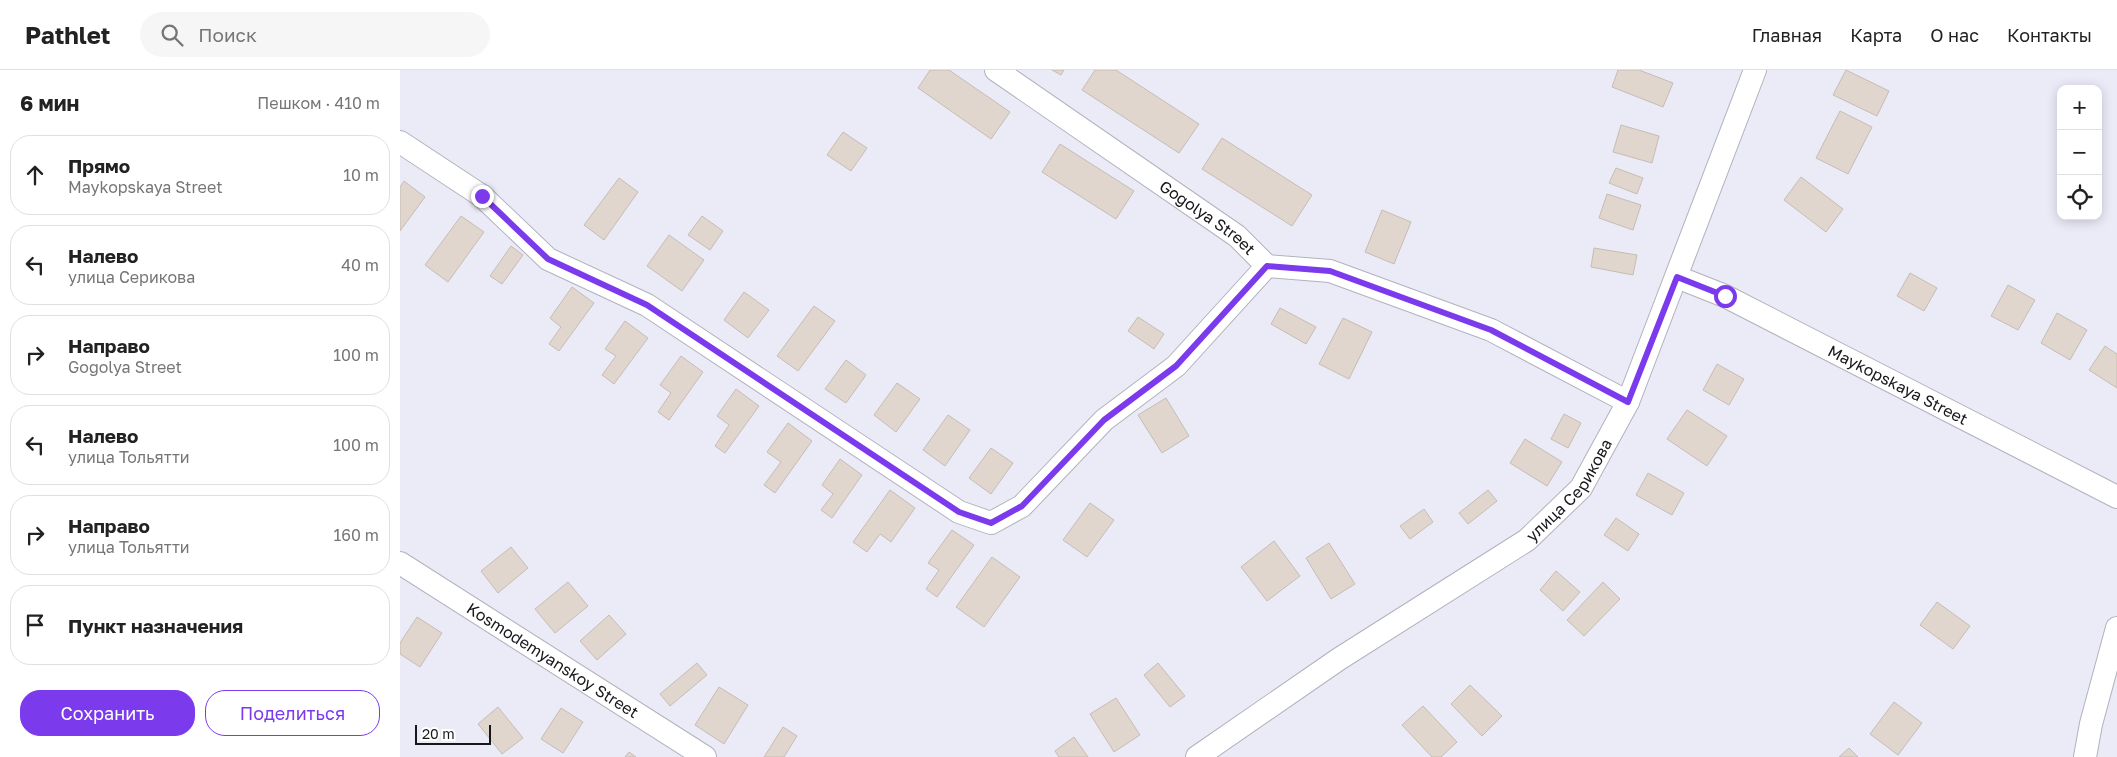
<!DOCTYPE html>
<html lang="ru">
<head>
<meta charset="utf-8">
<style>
  :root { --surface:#fff; --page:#f6f6f6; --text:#222; --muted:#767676; --line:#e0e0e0; --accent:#7c3aed }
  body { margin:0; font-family:"Golos Text",sans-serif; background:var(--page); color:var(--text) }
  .controls { position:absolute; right:15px; top:15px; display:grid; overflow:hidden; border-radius:10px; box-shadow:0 2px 12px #0003 }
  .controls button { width:45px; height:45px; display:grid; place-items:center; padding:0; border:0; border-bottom:1px solid var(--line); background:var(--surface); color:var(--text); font:25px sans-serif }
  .scale { position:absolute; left:15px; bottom:12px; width:76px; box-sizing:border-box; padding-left:5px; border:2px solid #17171b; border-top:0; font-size:14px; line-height:18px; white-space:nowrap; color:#17171b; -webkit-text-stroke:4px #fff; paint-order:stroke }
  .stop { position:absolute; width:15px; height:15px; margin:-11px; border:4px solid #7c3aed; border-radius:50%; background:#fff }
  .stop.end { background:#7c3aed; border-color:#fff; box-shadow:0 1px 5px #0008 }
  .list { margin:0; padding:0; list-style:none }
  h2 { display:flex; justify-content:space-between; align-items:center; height:65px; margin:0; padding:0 20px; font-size:21px }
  h2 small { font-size:16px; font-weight:400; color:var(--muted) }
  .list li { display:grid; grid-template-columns:32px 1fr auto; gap:15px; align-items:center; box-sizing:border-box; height:80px; margin:0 10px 10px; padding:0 10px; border:1px solid var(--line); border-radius:20px }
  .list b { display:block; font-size:19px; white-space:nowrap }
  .list p { margin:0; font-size:16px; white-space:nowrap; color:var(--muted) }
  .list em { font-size:16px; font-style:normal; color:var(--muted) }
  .actions { display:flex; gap:10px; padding:15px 20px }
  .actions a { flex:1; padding:11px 0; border:1px solid var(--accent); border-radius:20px; text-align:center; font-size:18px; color:var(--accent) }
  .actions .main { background:var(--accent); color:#fff }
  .icon { flex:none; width:28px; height:28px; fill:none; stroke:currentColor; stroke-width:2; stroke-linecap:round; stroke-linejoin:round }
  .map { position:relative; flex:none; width:1717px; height:687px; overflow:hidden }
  header { display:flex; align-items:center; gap:30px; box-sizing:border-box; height:70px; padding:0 25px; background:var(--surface); border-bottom:1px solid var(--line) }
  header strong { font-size:24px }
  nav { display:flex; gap:28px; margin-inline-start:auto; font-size:18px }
  .search { width:350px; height:45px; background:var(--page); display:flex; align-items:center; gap:12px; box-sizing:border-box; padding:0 18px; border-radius:28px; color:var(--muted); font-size:19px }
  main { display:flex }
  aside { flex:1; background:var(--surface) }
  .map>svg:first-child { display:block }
  .building { fill:#e1d6ce; stroke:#c6bcb4 }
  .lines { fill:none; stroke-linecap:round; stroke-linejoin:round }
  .street-casing { stroke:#b1b2be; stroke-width:24 }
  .street { stroke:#fff; stroke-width:22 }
  .route { stroke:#7c3aed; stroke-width:6 }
  .labels { text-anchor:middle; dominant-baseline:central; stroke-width:5; stroke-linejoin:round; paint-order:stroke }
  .street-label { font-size:16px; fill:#17171b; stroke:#fff }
</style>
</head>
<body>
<header>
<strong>Pathlet</strong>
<div class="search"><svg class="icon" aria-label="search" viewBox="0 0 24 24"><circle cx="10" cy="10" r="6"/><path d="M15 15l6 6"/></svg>Поиск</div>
<nav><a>Главная</a><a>Карта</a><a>О нас</a><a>Контакты</a></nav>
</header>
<main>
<aside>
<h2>6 мин<small>Пешком · 410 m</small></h2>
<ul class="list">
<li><svg class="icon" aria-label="ahead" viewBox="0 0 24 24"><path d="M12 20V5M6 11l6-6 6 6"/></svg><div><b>Прямо</b><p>Maykopskaya Street</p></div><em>10 m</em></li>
<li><svg class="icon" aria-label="left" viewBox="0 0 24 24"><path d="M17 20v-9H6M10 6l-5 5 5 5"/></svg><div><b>Налево</b><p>улица Серикова</p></div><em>40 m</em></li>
<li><svg class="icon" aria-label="right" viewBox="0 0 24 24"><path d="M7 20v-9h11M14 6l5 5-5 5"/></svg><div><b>Направо</b><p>Gogolya Street</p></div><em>100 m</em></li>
<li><svg class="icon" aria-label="left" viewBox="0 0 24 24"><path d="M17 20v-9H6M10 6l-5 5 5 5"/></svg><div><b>Налево</b><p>улица Тольятти</p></div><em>100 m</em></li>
<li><svg class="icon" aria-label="right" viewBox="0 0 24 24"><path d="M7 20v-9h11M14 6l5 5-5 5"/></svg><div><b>Направо</b><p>улица Тольятти</p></div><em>160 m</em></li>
<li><svg class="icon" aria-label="arrive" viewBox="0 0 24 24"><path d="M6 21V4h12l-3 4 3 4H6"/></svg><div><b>Пункт назначения</b></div></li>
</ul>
<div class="actions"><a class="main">Сохранить</a><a>Поделиться</a></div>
</aside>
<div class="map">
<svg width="1717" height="687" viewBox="0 0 1717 687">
  <rect width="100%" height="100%" fill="#eaebf7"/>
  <path class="building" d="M530 0H549L610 42 591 69 518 18Z
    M652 0H664L661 5Z
    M695 0H716L799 54 779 83 682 20Z
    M1218 0H1239L1273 13 1263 37 1212 17Z
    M1446 0 1489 21 1477 46 1433 25Z
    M1440 41 1472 57 1448 104 1416 88Z
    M1221 55 1259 66 1252 93 1213 82Z
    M443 62 467 78 451 101 427 85Z
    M822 68 912 125 892 156 802 99Z
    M660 74 734 121 716 149 642 102Z
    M1216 98 1243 108 1237 124 1209 113Z
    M1401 107 1443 139 1426 162 1384 130Z
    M219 108 238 122 204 170 184 155Z
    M4 111 25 127 0 161V117Z
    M1207 124 1241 135 1233 160 1199 148Z
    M982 140 1011 152 994 194 965 182Z
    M61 146 84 162 48 212 25 195Z
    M302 146 323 161 310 180 288 165Z
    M269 165 304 190 282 221 247 196Z
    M111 176 123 185 102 214 90 206Z
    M1194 178 1237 185 1233 205 1191 197Z
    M1510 203 1537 218 1524 241 1497 226Z
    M1608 215 1635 230 1618 260 1591 246Z
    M172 217 194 233 159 281 149 274 161 257 150 248Z
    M344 222 369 240 348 268 324 250Z
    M414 236 435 251 398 301 377 286Z
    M880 238 916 257 906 274 871 254Z
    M1657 243 1687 260 1670 290 1641 273Z
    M738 247 764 264 754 279 728 261Z
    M943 248 972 262 949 309 919 294Z
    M225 251 248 268 214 314 202 305 216 286 205 279Z
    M1705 276 1717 284V318L1689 300Z
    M281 286 303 302 269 350 258 342 271 323 260 315Z
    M446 290 466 305 446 333 425 319Z
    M1317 294 1344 309 1329 335 1303 320Z
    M497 313 520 329 496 362 474 345Z
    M336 319 359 336 325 383 315 376 329 355 317 346Z
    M766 328 789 366 762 383 738 345Z
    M1287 340 1327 366 1307 396 1267 369Z
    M1164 344 1181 353 1168 378 1151 369Z
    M548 345 570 360 545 396 523 380Z
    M388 353 412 371 375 423 364 415 381 392 367 382Z
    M1125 369 1162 392 1147 416 1110 393Z
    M591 378 613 393 591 424 569 408Z
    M440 389 462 405 432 448 421 440 433 424 422 415Z
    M1248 403 1284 423 1272 445 1236 425Z
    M490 420 515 438 491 472 480 464 467 482 453 472Z
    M1088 420 1097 431 1068 454 1059 443Z
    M690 433 714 450 687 487 663 470Z
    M1024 439 1033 452 1010 469 1000 456Z
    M1216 448 1239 464 1228 481 1204 465Z
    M552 460 574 475 537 527 526 519 539 500 528 493Z
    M874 471 900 506 867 531 841 497Z
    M929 473 955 514 931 529 906 488Z
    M111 477 128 498 98 523 81 501Z
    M592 487 620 507 584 557 556 537Z
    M1156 501 1180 522 1163 541 1140 520Z
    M168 512 188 536 155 563 135 539Z
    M1203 512 1220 529 1184 566 1167 550Z
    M1537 532 1570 556 1553 579 1520 555Z
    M209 545 226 564 197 590 180 571Z
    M17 547 42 563 20 597 0 584V573Z
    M297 593 307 605 270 636 260 624Z
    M758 593 785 626 770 637 744 605Z
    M1070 615 1102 646 1082 666 1051 634Z
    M319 617 348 635 324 674 295 655Z
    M716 628 740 665 714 682 690 644Z
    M1494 632 1522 653 1498 685 1470 664Z
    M1023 636 1057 672 1041 687H1032L1002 655Z
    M98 637 123 668 102 684 78 654Z
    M161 638 183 652 163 683 141 669Z
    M383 657 397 666 384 687H364Z
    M674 667 688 687H659L655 681Z
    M1449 678 1458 687H1439Z
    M229 682 236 687H225Z"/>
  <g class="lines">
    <g class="street-casing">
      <g id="street">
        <path id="s1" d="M596 0 837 166 867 196 930 201 1091 260 1228 332"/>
        <path d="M0 72 82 126 148 189 247 235 559 442 591 453 622 436 704 350 776 296 867 196"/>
        <path id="s2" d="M1277 207 1325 226 1717 427"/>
        <path id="s3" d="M0 493 305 687"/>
        <path id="s4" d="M797 687 939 589 1127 470 1181 418 1228 332 1355 0"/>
        <path d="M1685 687 1691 654 1717 558"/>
      </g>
    </g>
    <use href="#street" class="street"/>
  </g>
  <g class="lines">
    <path class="route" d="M82 126 148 189 247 235 559 442 591 453 622 436 704 350 776 296 867 196 930 201 1091 260 1228 332 1277 207 1325 226"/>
  </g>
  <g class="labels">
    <g class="street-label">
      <text stroke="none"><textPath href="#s1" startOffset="258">Gogolya Street</textPath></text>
      <text stroke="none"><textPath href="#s2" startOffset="246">Maykopskaya Street</textPath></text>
      <text stroke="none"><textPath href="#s4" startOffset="461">улица Серикова</textPath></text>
      <text stroke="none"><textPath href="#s3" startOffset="181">Kosmodemyanskoy Street</textPath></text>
    </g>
  </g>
</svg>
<div class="controls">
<button>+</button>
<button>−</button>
<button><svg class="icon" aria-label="locate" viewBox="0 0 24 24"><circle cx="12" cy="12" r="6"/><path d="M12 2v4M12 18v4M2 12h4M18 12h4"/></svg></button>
</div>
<div class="scale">20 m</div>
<div class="stop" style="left:1325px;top:226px"></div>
<div class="stop end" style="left:82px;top:126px"></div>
</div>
</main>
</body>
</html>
